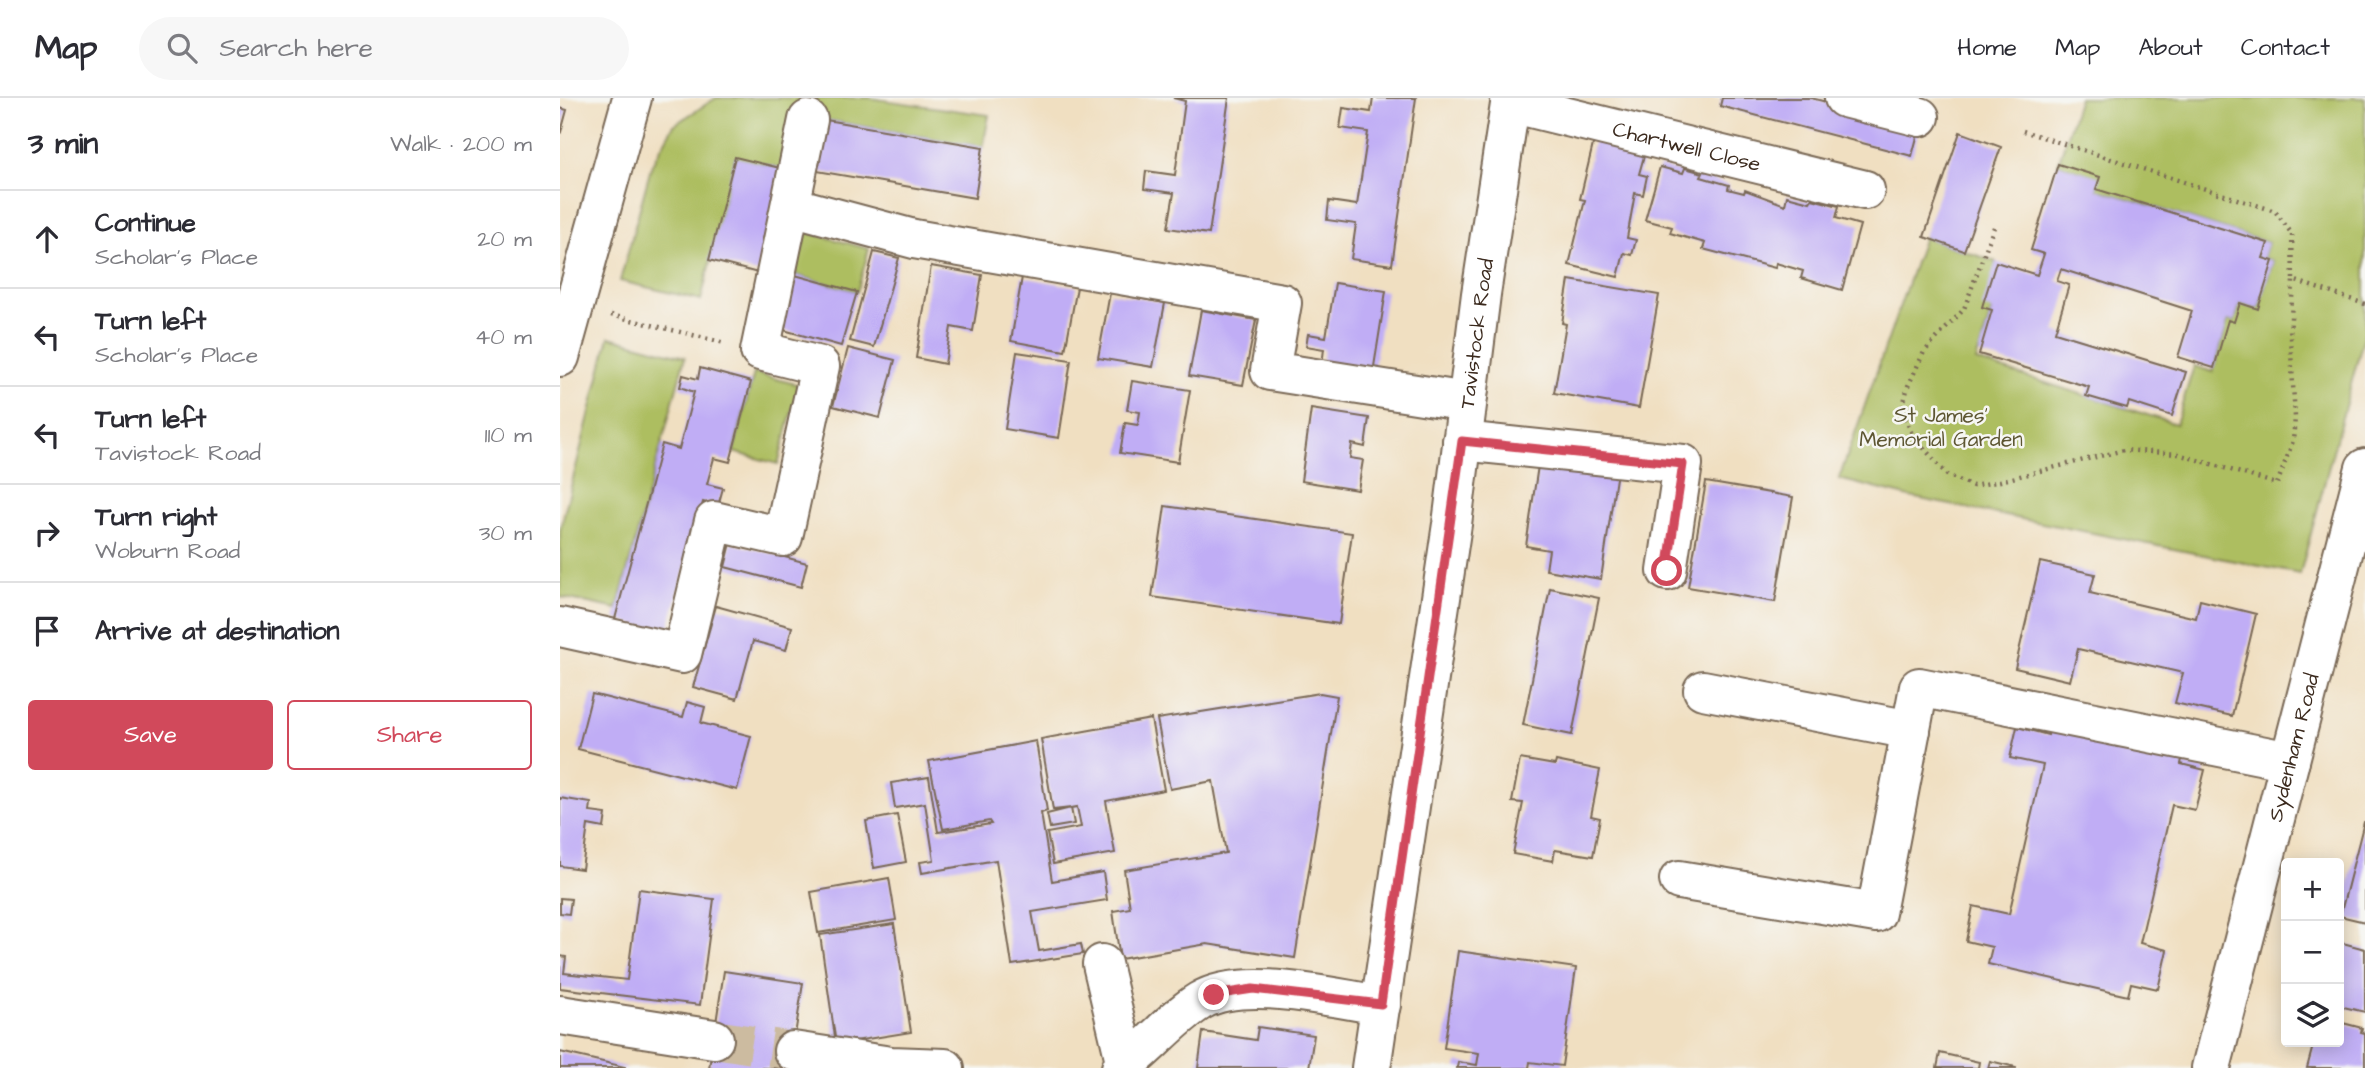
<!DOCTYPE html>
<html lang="en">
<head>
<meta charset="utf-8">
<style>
  :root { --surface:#fff; --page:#f7f7f7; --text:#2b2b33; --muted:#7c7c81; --line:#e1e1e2; --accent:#d1495b }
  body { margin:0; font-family:"Architects Daughter",sans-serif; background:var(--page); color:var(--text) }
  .controls { position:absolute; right:21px; bottom:21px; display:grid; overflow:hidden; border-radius:7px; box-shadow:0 4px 18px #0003 }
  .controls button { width:63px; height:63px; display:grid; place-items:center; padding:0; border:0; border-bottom:2px solid var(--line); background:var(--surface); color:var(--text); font:35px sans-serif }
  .stop { position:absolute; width:21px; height:21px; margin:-16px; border:5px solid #d1495b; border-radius:50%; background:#fff }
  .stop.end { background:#d1495b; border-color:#fff; box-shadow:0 2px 7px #0008 }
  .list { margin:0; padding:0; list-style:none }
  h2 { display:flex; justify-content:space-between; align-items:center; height:91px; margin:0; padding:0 28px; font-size:30px }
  h2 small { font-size:23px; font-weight:400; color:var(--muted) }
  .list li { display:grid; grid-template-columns:46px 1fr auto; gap:21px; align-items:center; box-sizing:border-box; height:98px; padding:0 28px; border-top:2px solid var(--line) }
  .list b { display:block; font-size:26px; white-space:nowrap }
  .list p { margin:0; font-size:23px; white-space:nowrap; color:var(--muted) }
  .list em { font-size:23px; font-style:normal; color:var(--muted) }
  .actions { display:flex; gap:14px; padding:21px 28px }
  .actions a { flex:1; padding:16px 0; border:2px solid var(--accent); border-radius:7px; text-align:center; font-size:24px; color:var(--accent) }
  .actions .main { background:var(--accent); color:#fff }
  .icon { flex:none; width:38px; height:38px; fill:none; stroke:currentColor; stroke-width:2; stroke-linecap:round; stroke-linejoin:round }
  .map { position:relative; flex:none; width:1805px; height:970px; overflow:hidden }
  header { display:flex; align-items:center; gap:42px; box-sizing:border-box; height:98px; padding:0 35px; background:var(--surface); border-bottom:2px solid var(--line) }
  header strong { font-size:33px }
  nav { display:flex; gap:38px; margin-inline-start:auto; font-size:24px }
  .search { width:490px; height:63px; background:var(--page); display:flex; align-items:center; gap:18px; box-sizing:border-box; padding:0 24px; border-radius:38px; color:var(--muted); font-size:26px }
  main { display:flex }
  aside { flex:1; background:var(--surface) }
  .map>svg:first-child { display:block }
  .green { fill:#adbe61; stroke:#747440; stroke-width:2 }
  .building { fill:#c0adf5 }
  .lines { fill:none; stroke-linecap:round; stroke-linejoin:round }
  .minor-tunnel { stroke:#ccbba0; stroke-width:38; stroke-dasharray:38 19; stroke-linecap:butt }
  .minor-casing { stroke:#7a6957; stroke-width:42 }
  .major-casing { stroke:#7a6957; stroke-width:42 }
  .path { stroke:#7a6957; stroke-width:4.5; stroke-dasharray:2 5; stroke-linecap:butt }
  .minor { stroke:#fff; stroke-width:38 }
  .major { stroke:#fff; stroke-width:38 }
  .route { stroke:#d1495b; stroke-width:9 }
  .labels { text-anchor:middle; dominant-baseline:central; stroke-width:5; stroke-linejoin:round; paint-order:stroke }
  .street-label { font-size:21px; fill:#3b2a1e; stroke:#f6f6f2 }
  .park-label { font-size:21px; fill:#5d5632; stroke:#f6f6f2 }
</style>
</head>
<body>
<header>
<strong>Map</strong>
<div class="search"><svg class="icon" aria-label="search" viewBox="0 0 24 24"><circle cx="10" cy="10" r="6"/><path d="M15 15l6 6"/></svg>Search here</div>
<nav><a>Home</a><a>Map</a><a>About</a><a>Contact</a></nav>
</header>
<main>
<aside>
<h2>3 min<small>Walk · 200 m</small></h2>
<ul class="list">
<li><svg class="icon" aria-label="ahead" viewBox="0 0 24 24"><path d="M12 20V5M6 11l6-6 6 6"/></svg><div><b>Continue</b><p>Scholar's Place</p></div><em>20 m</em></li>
<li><svg class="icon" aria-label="left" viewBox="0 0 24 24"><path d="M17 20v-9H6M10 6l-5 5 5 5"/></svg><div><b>Turn left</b><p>Scholar's Place</p></div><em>40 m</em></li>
<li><svg class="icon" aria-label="left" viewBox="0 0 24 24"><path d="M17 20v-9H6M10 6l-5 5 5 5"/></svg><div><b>Turn left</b><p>Tavistock Road</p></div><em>110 m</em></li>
<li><svg class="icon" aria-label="right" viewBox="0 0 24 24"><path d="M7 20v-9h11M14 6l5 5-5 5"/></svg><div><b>Turn right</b><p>Woburn Road</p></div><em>30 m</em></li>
<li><svg class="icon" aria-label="arrive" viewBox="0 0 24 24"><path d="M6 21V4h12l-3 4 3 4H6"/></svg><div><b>Arrive at destination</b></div></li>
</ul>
<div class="actions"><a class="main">Save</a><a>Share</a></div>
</aside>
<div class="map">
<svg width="1805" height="970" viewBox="0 0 1805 970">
  <rect width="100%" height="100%" fill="#f6f6f2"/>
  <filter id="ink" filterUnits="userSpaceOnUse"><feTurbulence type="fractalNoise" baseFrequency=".0143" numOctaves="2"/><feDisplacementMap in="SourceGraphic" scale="14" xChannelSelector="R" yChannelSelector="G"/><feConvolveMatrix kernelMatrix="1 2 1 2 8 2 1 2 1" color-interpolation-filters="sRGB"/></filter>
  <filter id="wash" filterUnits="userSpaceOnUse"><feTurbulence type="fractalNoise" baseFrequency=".00686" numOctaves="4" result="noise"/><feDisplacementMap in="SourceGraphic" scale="28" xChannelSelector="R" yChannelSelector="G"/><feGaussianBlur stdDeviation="1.57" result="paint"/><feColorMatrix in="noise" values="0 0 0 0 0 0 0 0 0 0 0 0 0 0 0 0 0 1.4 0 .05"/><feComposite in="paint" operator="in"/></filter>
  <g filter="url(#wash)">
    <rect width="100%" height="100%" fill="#f0dfc1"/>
    <path class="green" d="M309 0 429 17 423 49 266 22 224 71 175 60 141 202 60 183 92 66 114 27 156 0Z
      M1519 0H1805V234L1740 476 1350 399 1279 381 1364 139 1436 164 1432 212 1416 263 1616 326 1634 268 1653 274 1668 222 1674 224 1680 205 1698 211 1713 163 1703 160 1708 145 1536 91 1539 80 1498 66Z
      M247 134 309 151 297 194 235 177Z
      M49 239 125 259 57 511 0 499V432Z
      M194 275 239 287 218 366 173 354Z"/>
    <g id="blocks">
      <path class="building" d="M613 0H669L649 136 608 130 614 95 584 91 586 73 615 77 625 3Z
        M813 0H856L832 167 791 161 796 126 767 122 769 103 797 107 808 34 780 30 783 10 811 14Z
        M1162 0H1251L1360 28 1352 58 1160 8Z
        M0 10 7 12 1 34 0 33Z
        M266 22 423 49 415 100 257 73Z
        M1400 34 1441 49 1404 153 1364 139Z
        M1035 38 1086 51 1079 76 1087 78 1083 97 1075 95 1067 140 1076 142 1072 157 1064 155 1058 179 1009 167 1025 102 1020 101Z
        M175 59 224 71 198 175 149 162Z
        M1498 66 1540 79 1536 91 1708 145 1703 160 1713 163 1698 211 1680 205 1674 224 1668 222 1654 270 1618 259 1632 213 1501 171 1497 183 1509 187 1495 234 1626 274 1612 318 1569 304 1567 310 1526 298 1529 289 1419 256 1432 212 1422 209 1436 164 1477 177 1484 156 1471 152Z
        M1100 69 1123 75 1125 70 1143 75 1141 79 1169 87 1168 91 1184 95 1185 92 1225 107 1227 98 1250 104 1252 101 1279 108 1276 120 1300 127 1282 192 1241 180 1243 173 1216 165 1215 170 1143 151 1145 145 1110 135 1112 129 1085 122Z
        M314 154 339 160 314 249 290 243Z
        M371 168 422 177 413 233 391 229 385 266 356 260Z
        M235 177 297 194 281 248 220 231Z
        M462 179 517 189 505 253 451 243Z
        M1009 182 1099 197 1079 310 994 295 1006 226 1002 225Z
        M775 185 826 193 813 275 762 267 764 251 746 248 748 236 766 239Z
        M550 195 605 205 593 269 538 260Z
        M641 212 696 222 683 287 629 278Z
        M288 250 335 262 320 320 273 308Z
        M457 254 511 262 499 340 445 331Z
        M140 270 191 284 170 364 154 360 147 386 163 390 158 408 143 404 107 536 55 521 102 346 119 351 134 294 120 289 123 277 138 281Z
        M572 283 630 292 618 364 560 355 565 325 578 327 580 314 567 312Z
        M751 311 809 320 805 349 792 346 790 360 803 362 798 392 741 383Z
        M979 361 1057 373 1041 481 986 472 989 452 966 448Z
        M1146 384 1233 399 1215 504 1128 489Z
        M605 408 792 435 779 526 592 499Z
        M171 445 247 465 241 489 165 469Z
        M1480 464 1535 476 1530 495 1636 520 1640 502 1696 516 1672 618 1615 605 1623 575 1518 551 1510 583 1455 570Z
        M990 490 1039 500 1012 637 963 627Z
        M156 508 232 529 226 552 193 543 177 601 133 589Z
        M760 595 777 598 735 860 647 846 560 861 553 813 570 810 564 772 666 755 653 683 610 691 597 621Z
        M32 596 123 619 127 604 145 609 141 625 191 638 177 692 18 651Z
        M591 621 604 692 546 703 555 755 493 766 487 735 521 729 517 709 511 710 514 726 490 730 487 716 511 710 493 712 481 641Z
        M1490 627 1623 657 1621 666 1645 672 1635 712 1612 707 1580 845 1607 852 1598 891 1571 885 1568 898 1428 866 1432 849 1406 843 1413 808 1449 816 1483 667 1450 660 1457 629 1488 637Z
        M476 643 487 713 481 715 492 783 543 774 547 802 472 814 479 853 521 846 523 856 452 867 436 762 362 775 360 764 374 762 365 705 335 710 331 685 369 679 378 734 431 726 429 723 383 731 369 663Z
        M960 661 995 667 996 663 1040 672 1031 718 1040 720 1033 758 995 752 993 763 953 756 963 705 952 704Z
        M0 700 31 705 30 714 46 716 44 730 28 727 22 771 0 768Z
        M337 717 346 764 314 770 306 723Z
        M1804 724H1805V824L1780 818Z
        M329 780 336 822 258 835 251 794Z
        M79 791 154 801 140 907 0 890V858L6 859 4 875 67 882Z
        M0 800 11 801 9 816 0 815Z
        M334 826 351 934 276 946 260 837Z
        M1779 844 1805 851V914L1779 908Z
        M898 853 1016 870 1002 968 970 964 969 970H897L898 964 917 967 919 955 884 950Z
        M164 873 243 885 230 970H149Z
        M1779 924 1802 930 1801 934 1805 935V970H1747L1754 944H1779Z
        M698 929 754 937 749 970H638L643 934 696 942Z
        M0 954 65 969V970H0Z
        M1380 955 1419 964 1418 970H1377Z
        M1430 963 1456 969V970H1428Z"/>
    </g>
  </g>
  <g filter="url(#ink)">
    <use href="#blocks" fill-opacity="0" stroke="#7a6957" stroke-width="2"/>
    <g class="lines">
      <path class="minor-tunnel" d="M154 941 233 953"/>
      <g class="minor-casing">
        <g id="minor">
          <path d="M1284 0 1360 19"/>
          <path id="s1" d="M950 5 1305 92"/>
          <path d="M231 108 354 141 722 205 710 273 907 304"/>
          <path d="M902 343 1123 366 1107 473"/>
          <path d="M0 529 122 556 154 423 223 439 260 268 200 253 248 22"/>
          <path d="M1143 592 1351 632"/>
          <path d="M1119 782 1316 815 1359 589 1730 663"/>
          <path d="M542 866 566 967"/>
          <path d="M0 917 154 941"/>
          <path d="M233 953 331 968 385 970"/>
          <path d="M561 970C589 950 611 921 640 903 682 877 772 900 821 907"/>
          <path id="s2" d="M811 970 892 426 921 196 951 0"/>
          <path id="s3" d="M1651 970 1805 370"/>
        </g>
      </g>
      <g class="major-casing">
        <path id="major" d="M0 259 72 0"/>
      </g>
      <path class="path" d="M1463 33 1715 113 1732 136 1733 182 1805 206
        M1434 129 1404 211 1364 254 1348 288 1342 312 1352 336 1387 377 1413 388 1436 384 1564 352 1618 356 1717 386 1733 343 1735 319 1730 239 1733 182
        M51 217 165 245"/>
      <use href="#minor" class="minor"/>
      <use href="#major" class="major"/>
    </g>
  </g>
  <g class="lines" filter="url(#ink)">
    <path class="route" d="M654 897 693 891 821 906 902 343 1123 366 1107 473"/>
  </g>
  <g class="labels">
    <g class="street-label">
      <text stroke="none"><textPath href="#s1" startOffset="182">Chartwell Close</textPath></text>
      <text stroke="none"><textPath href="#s2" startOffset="742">Tavistock Road</textPath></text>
      <text stroke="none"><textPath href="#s3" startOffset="331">Sydenham Road</textPath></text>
    </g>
    <g class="park-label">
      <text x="1381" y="317">St James'<tspan x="1381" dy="24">Memorial Garden</tspan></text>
    </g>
  </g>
</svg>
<div class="controls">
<button>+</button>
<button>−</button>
<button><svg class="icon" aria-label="layers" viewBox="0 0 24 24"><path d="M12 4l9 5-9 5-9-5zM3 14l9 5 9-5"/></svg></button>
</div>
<div class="stop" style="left:1107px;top:473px"></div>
<div class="stop end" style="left:654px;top:897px"></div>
</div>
</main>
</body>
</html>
